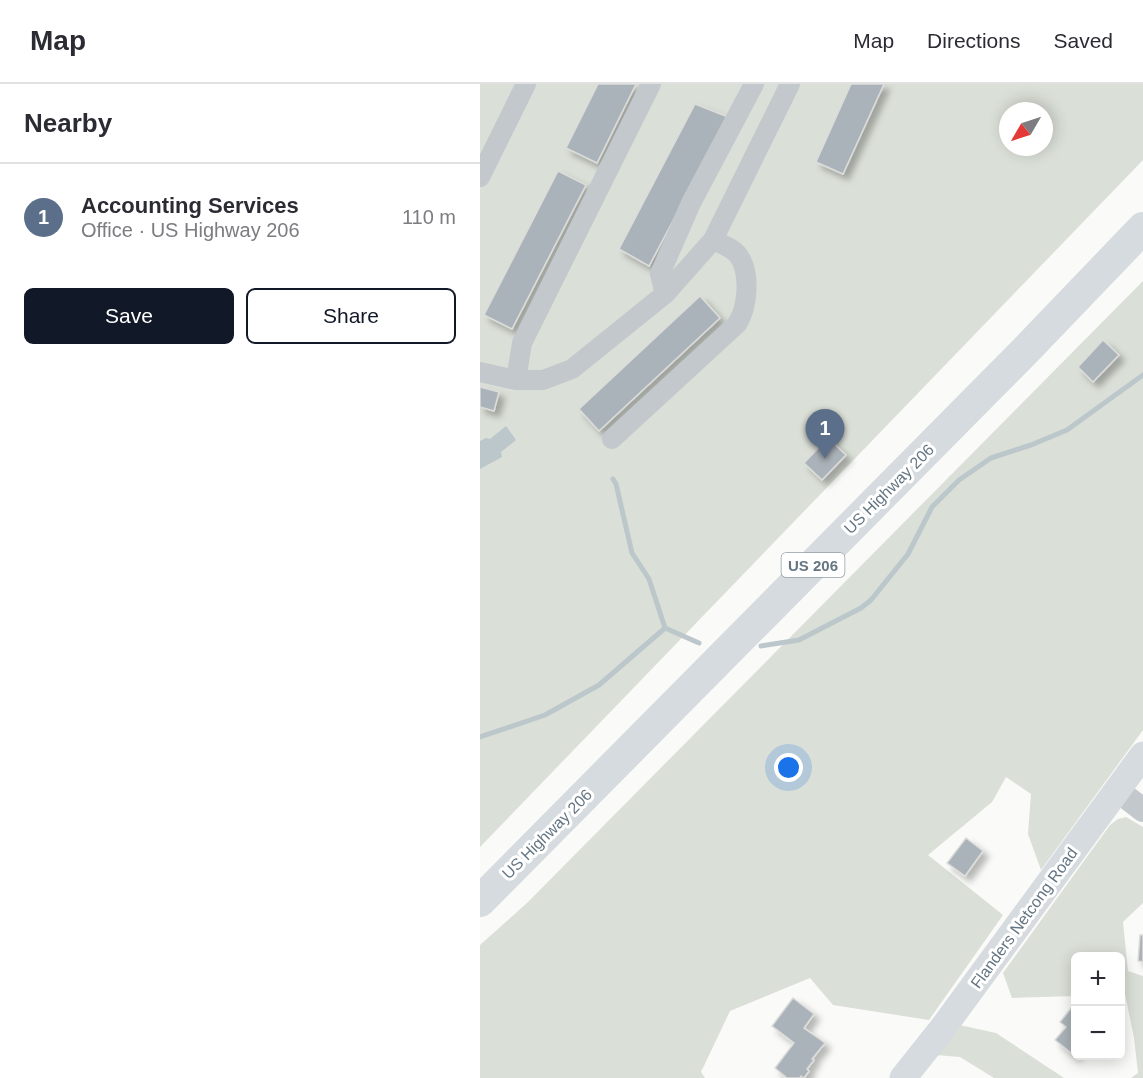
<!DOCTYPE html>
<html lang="en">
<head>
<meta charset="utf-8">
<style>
  :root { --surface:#fff; --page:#f7f7f7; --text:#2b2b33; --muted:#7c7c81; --line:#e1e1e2; --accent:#111827 }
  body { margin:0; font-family:Arial,sans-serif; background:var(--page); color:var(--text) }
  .controls { position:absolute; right:18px; bottom:18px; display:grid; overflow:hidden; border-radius:9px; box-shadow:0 3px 15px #0003 }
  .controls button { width:54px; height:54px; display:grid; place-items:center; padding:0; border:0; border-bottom:2px solid var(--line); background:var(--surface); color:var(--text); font:30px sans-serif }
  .compass { position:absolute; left:519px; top:18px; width:54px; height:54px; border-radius:50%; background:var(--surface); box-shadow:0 3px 15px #0003; rotate:231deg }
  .you { position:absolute; left:309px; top:684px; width:21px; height:21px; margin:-15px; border:4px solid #fff; border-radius:50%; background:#1a73e8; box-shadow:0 0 0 9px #1a73e833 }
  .badge { display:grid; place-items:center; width:39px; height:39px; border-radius:50%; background:var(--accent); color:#fff; font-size:20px; font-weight:700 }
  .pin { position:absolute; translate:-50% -50px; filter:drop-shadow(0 2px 3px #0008) }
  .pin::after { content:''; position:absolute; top:32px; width:21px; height:18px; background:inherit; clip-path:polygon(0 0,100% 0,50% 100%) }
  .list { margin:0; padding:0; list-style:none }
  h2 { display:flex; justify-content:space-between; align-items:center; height:78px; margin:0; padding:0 24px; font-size:26px }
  h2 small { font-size:20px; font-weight:400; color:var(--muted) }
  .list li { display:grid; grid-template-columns:39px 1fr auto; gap:18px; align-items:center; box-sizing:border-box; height:108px; padding:0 24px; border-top:2px solid var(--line) }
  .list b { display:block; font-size:22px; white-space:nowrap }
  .list p { margin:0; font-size:20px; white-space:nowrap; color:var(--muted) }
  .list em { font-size:20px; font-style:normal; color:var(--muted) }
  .actions { display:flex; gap:12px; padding:18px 24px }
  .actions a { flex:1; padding:14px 0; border:2px solid var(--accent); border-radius:9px; text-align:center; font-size:21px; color:var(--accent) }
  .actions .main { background:var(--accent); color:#fff }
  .map { position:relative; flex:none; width:663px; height:994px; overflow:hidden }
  header { display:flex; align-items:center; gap:36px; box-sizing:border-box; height:84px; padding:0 30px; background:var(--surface); border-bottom:2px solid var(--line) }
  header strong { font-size:28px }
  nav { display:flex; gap:33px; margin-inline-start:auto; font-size:21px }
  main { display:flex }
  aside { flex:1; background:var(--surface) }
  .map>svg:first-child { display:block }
  .green { fill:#dadfd7; fill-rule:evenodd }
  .water { fill:#bbc7cb }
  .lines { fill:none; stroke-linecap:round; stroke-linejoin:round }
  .stream { stroke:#bbc7cb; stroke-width:5 }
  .building { fill:#aab3b9; stroke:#dcdcda; stroke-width:1.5; filter:url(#shadow) }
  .minor { stroke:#c3c8cc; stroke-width:20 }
  .tertiary { stroke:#c3c8cc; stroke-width:24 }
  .secondary { stroke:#d6dbdf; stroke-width:27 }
  .trunk { stroke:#d6dbdf; stroke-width:32 }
  .labels { text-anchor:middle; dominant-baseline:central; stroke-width:6; stroke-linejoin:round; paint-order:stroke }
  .shield { fill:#fff; stroke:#939fa8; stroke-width:1.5 }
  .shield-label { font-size:15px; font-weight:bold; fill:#657683 }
  .street-label { font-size:16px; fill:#657683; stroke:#fff }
</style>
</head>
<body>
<header>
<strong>Map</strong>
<nav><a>Map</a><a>Directions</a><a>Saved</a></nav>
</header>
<main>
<aside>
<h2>Nearby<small></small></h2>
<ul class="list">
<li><span class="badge" style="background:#5c6f8a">1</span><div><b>Accounting Services</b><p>Office · US Highway 206</p></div><em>110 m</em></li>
</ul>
<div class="actions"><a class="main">Save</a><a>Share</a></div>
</aside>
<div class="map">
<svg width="663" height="994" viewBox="0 0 663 994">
  <defs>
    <filter id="shadow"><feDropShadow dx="5.5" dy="5.5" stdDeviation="3" flood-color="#0004"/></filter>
  </defs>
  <rect width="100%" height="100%" fill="#fafaf8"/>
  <path class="green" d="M0 0H663V76L0 763ZM528 27H564V63H528Z
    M663 197V646L561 786 548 750 551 710 526 693 512 718 448 771 523 831 449 936 353 921 330 894 250 927 221 988 225 994H0V861L47 819Z
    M646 733 663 743V819L643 838 648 887 663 892V994H651L658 989 654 954 645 910H641L640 872H596L595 912 532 914 523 889 630 741 638 735Z
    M479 941 516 949 584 994H514L480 973 456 971Z"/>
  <path class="water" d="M26 342 36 356 21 368 22 373 0 385V357L6 354 10 355Z"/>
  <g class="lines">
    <path class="stream" d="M133 395 136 400 152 469 169 495 185 544 219 559
      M281 562 319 556 381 524 391 516 428 470 452 423 479 396 511 374 551 361 587 346 663 291
      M0 653 65 631 119 601 185 544"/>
  </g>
  <path class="building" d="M118 0H156L117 79 86 64Z
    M371 0H404L363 90 336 78Z
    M215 20 248 33 169 182 139 165Z
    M78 87 106 101 32 245 4 231Z
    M220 212 240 234 119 347 99 325Z
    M623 256 639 271 613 298 598 283Z
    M0 303 19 308 14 327 0 323Z
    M348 354 366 371 342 396 324 379Z
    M486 754 503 767 485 792 467 779Z
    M660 851H663V878L658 877Z
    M313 914 334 930 324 944 345 959 332 975 334 976 327 985 329 987 324 994 321 992 320 994H307L295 984 314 959 292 942Z
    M596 918V970L595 972 575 956 586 943 580 938Z"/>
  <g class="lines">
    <path class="minor" d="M0 93 46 0
      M185 210 180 190 211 119 274 0
      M0 288 36 296H63L92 285 185 210 233 156 310 0
      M36 296 42 259 171 0
      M132 355 257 240C268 223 271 188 258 171 253 164 241 160 233 156"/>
    <path class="tertiary" d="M637 706 663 726"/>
    <path class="secondary" d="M423 994 462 945 663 671"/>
    <path class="trunk" d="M0 817 544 268 663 144"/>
  </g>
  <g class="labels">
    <rect class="shield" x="301.5" y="469" width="63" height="24" rx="4.5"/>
    <g class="shield-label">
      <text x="333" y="481">US 206</text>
    </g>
    <g class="street-label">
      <text transform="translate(409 405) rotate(-45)">US Highway 206</text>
      <text transform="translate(67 750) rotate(-45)">US Highway 206</text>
      <text transform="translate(544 834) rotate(-54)">Flanders Netcong Road</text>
    </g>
  </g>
</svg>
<div class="controls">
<button>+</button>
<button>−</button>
</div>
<svg class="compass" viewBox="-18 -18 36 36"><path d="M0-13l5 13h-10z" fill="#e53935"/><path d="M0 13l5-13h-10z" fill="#7c7c81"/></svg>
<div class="you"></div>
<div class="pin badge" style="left:345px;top:375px;background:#5c6f8a">1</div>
</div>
</main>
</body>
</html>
